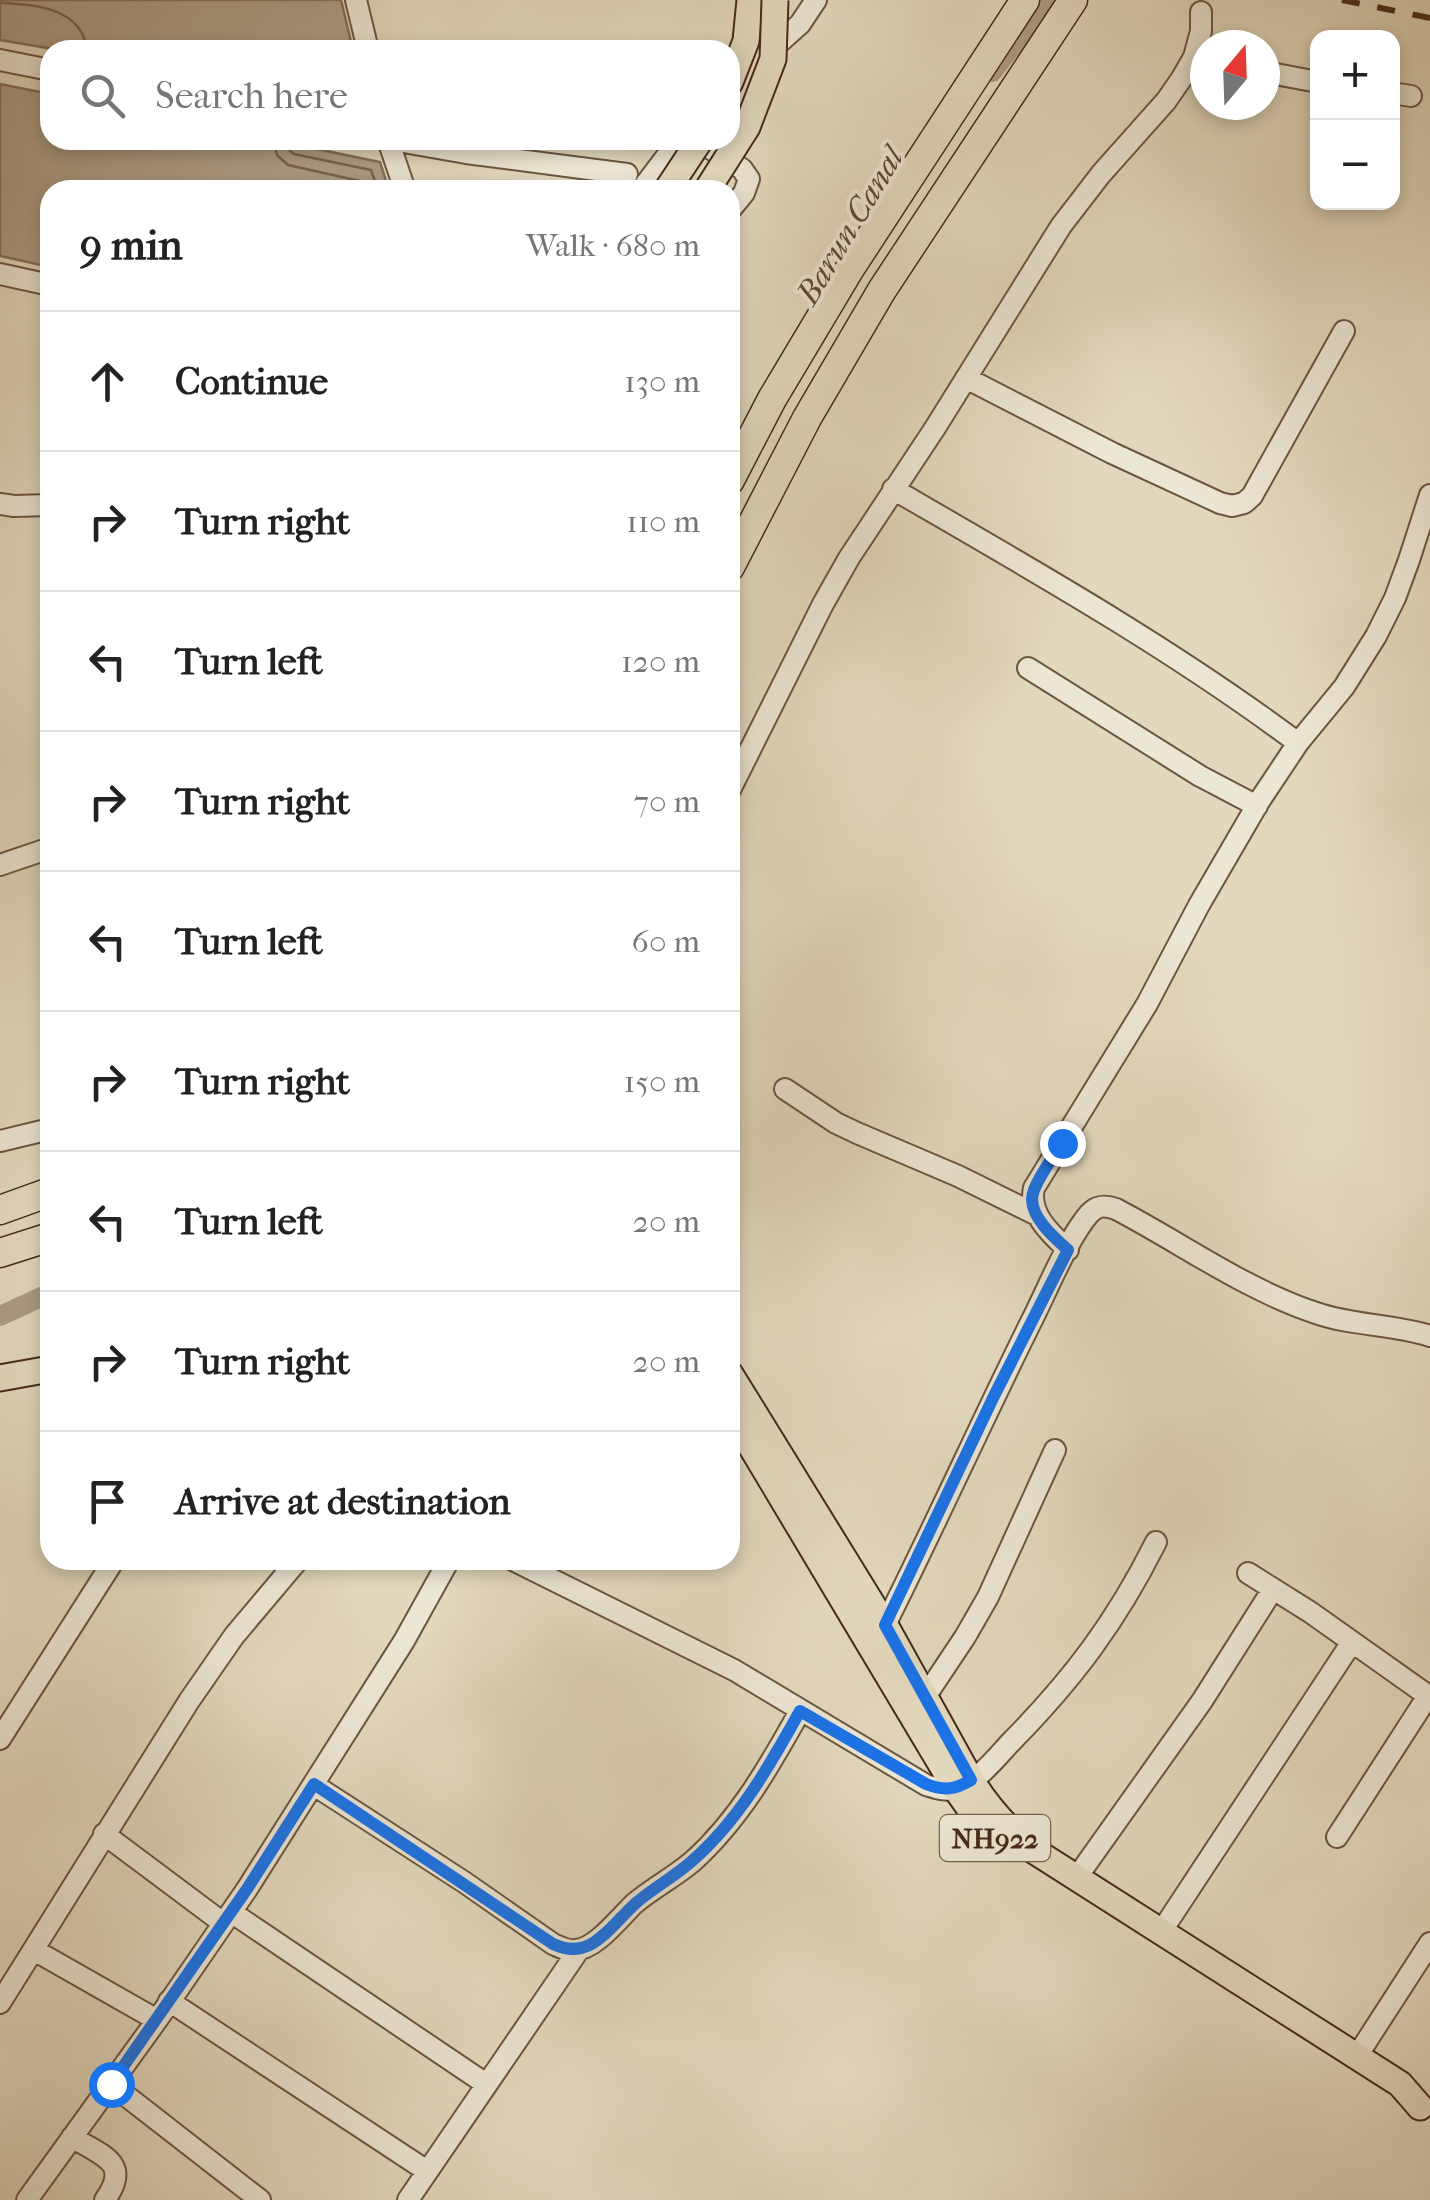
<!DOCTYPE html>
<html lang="en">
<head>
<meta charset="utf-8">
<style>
  :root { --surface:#fff; --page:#f6f6f6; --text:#222; --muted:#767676; --line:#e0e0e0 }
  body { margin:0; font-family:"IM FELL French Canon",serif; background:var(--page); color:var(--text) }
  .controls { position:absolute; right:30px; top:30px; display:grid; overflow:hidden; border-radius:20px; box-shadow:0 5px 15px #0003 }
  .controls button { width:90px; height:90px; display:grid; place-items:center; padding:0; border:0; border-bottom:2px solid var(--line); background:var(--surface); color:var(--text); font:50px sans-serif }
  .compass { position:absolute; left:1190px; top:30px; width:90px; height:90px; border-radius:50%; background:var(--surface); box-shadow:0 5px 15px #0003; rotate:19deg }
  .stop { position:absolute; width:30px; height:30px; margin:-22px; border:8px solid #1a73e8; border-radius:50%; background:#fff }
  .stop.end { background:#1a73e8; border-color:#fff; box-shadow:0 2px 10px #0008 }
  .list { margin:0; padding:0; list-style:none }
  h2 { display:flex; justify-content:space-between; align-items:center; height:130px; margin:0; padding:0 40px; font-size:42px }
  h2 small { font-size:32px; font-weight:400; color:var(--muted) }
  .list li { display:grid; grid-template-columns:65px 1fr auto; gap:30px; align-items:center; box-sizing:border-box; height:140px; padding:0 40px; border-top:2px solid var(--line) }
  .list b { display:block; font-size:38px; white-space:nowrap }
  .list em { font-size:32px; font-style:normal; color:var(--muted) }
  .icon { flex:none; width:55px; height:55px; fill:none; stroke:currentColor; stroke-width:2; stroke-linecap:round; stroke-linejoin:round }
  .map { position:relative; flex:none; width:1430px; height:2200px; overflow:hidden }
  .search { position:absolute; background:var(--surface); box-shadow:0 5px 15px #0003; left:40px; top:40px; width:700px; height:110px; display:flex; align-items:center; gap:25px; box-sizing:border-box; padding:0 35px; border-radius:30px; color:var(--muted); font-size:38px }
  .panel { position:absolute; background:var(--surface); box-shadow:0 5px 15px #0003; left:40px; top:180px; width:700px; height:1390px; border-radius:30px }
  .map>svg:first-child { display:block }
  .water { fill:#ad9d85; stroke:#846f59; stroke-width:2.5 }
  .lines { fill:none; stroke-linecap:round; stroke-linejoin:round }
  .shore { stroke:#7a644e; stroke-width:2.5 }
  .canal { stroke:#ad9d85; stroke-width:20 }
  .minor-casing { stroke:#6d5641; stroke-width:24 }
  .major-casing { stroke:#462a18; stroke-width:29 }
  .highway-casing { stroke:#462a18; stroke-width:31 }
  .minor { stroke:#ece6d4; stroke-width:20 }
  .major { stroke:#e2d8bd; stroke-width:25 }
  .highway { stroke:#e2d8bd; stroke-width:28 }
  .rail { stroke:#462a18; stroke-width:6; stroke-dasharray:18 18; stroke-linecap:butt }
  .major-bridge-casing { stroke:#462a18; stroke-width:29; stroke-linecap:butt }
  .major-bridge { stroke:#e2d8bd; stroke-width:25 }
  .route { stroke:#1a73e8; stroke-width:12 }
  .labels { text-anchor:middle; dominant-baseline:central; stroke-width:8; stroke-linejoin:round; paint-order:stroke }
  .shield { fill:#ece6d4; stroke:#786250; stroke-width:2.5 }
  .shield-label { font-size:28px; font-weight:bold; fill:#462a18 }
  .water-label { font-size:32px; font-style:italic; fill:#604733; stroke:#ece6d4 }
</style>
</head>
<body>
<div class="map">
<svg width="1430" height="2200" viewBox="0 0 1430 2200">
  <rect width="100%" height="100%" fill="#e2d8bd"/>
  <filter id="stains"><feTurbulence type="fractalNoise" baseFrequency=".002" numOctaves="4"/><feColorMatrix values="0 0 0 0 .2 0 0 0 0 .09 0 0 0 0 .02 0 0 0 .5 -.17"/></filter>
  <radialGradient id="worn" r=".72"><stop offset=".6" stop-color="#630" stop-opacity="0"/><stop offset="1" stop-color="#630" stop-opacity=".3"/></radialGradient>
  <path class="water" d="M0 0H341L353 50H59L0 40Z
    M0 84 50 94V140H274L380 162 389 190H50V267L0 256Z"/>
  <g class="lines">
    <path class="shore" d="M0 3C35 4 82 8 87 50
      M274 140 277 155 288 165 360 181 365 190
      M286 140 288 149 294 154 371 170 378 190"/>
    <path class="canal" d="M992 72 1048 0
      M0 1316 50 1293"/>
    <g class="minor-casing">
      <path id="minor" d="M356 0 368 50
        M773 48 800 24 816 0
        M0 60 50 70
        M1265 72 1318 82
        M1392 93 1411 96
        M388 140 405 190
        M392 140 466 153 627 174
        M697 140 742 169 749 179 744 193 730 210
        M641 190 679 140
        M0 274 50 285
        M966 378 1112 453 1220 503 1232 506 1244 503 1252 496 1344 331
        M893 489C1031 569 1171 648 1298 743
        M0 504 14 506 50 505
        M1028 668 1200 776 1257 806
        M730 790 823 604 849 558 935 428 1061 226 1101 174 1166 101 1182 78 1194 57 1201 31V12
        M0 865 50 848
        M785 1089 836 1123 857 1133 958 1176 1037 1215
        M0 1141 50 1129
        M1068 1250C1051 1234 1028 1214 1034 1188L1147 1004 1199 905 1260 800 1298 743 1344 687 1376 636 1395 598 1409 560 1430 495
        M513 1560 734 1670 926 1785C936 1788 946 1792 957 1788 977 1782 996 1758 1010 1743 1073 1679 1116 1622 1156 1542
        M1248 1573 1310 1612 1430 1697
        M885 1625C935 1525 981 1423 1031 1322 1046 1293 1068 1238 1089 1214 1097 1205 1105 1205 1116 1209 1183 1244 1244 1289 1316 1313 1353 1326 1393 1324 1430 1336
        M925 1697 965 1637 988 1597 1055 1450
        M0 1739 114 1560
        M314 1785 464 1882 553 1944C560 1947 567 1951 575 1950 596 1949 620 1917 635 1903 653 1888 674 1877 692 1862 739 1820 770 1765 800 1711
        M104 1834 223 1923
        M1337 1837 1428 1696
        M1077 1877 1202 1701 1273 1589
        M231 1912 486 2084
        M1161 1932 1352 1642
        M34 1950 157 2020
        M169 2001 427 2171
        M0 2003 189 1701 234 1636 298 1560
        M1357 2056 1430 1943
        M111 2084 260 2200
        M72 2137C102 2156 132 2162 105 2200
        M27 2200 157 2020 247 1889 404 1641 449 1560
        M408 2200 578 1951"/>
    </g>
    <g class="major-casing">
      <path id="major" d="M730 82 746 41 750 0
        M730 1374 885 1625 971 1780C988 1808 1007 1829 1033 1850L1400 2084 1420 2107
        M0 1378 50 1369
        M730 1411 956 1789 973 1813"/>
    </g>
    <g class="highway-casing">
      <path id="highway" d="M730 480 772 399 849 270 1025 0
        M730 567 807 418 882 290 1073 0
        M0 1210 50 1192
        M0 1253 50 1237"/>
    </g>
    <use href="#minor" class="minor"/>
    <use href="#major" class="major"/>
    <use href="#highway" class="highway"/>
    <path class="rail" d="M1342 0 1430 18"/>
    <g class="major-bridge-casing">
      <path id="major-bridge" d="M667 190 700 140
        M707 190 747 127 773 59 775 0"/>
    </g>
    <use href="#major-bridge" class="major-bridge"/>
  </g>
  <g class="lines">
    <path class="route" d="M111 2084 247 1889 314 1784 553 1944C591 1962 609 1927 636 1903 653 1888 674 1877 692 1861 739 1820 770 1765 800 1711L926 1784C944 1791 954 1790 971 1780L885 1625 994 1396 1068 1250C1055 1238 1032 1219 1032 1199 1032 1185 1054 1156 1062 1143"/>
  </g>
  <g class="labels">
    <rect class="shield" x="940" y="1815" width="110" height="46" rx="8"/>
    <g class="shield-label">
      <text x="995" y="1838">NH922</text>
    </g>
    <g class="water-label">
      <text transform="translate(850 226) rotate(-59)">Barun Canal</text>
    </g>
  </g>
  <rect width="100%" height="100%" filter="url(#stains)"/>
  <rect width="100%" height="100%" fill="url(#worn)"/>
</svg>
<div class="controls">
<button>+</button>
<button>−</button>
</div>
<svg class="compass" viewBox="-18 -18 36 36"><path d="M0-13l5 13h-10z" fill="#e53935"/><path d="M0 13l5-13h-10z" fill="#767676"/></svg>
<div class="stop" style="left:111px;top:2084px"></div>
<div class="stop end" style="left:1062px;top:1143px"></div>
<div class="search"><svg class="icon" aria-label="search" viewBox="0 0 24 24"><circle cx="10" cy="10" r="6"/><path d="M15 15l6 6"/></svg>Search here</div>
<section class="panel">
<h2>9 min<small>Walk · 680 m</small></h2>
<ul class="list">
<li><svg class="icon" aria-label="ahead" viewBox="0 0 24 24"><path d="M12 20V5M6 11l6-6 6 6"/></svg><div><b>Continue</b></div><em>130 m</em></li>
<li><svg class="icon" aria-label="right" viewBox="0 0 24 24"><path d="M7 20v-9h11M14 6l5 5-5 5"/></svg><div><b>Turn right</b></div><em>110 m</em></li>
<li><svg class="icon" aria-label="left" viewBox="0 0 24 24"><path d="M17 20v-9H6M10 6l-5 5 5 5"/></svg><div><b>Turn left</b></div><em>120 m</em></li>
<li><svg class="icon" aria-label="right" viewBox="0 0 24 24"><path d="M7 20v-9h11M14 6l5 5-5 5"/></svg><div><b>Turn right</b></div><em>70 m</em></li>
<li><svg class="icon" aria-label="left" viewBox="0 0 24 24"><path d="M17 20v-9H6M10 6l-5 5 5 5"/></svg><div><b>Turn left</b></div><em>60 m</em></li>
<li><svg class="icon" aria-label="right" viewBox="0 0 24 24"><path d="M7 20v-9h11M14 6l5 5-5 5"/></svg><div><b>Turn right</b></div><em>150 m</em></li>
<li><svg class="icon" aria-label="left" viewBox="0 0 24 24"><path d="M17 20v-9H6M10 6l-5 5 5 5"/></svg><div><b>Turn left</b></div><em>20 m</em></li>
<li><svg class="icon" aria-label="right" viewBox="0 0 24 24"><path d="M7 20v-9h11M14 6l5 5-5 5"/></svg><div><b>Turn right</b></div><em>20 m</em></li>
<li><svg class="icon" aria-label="arrive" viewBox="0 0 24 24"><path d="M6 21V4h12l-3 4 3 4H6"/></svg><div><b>Arrive at destination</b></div></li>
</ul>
</section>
</div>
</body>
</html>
